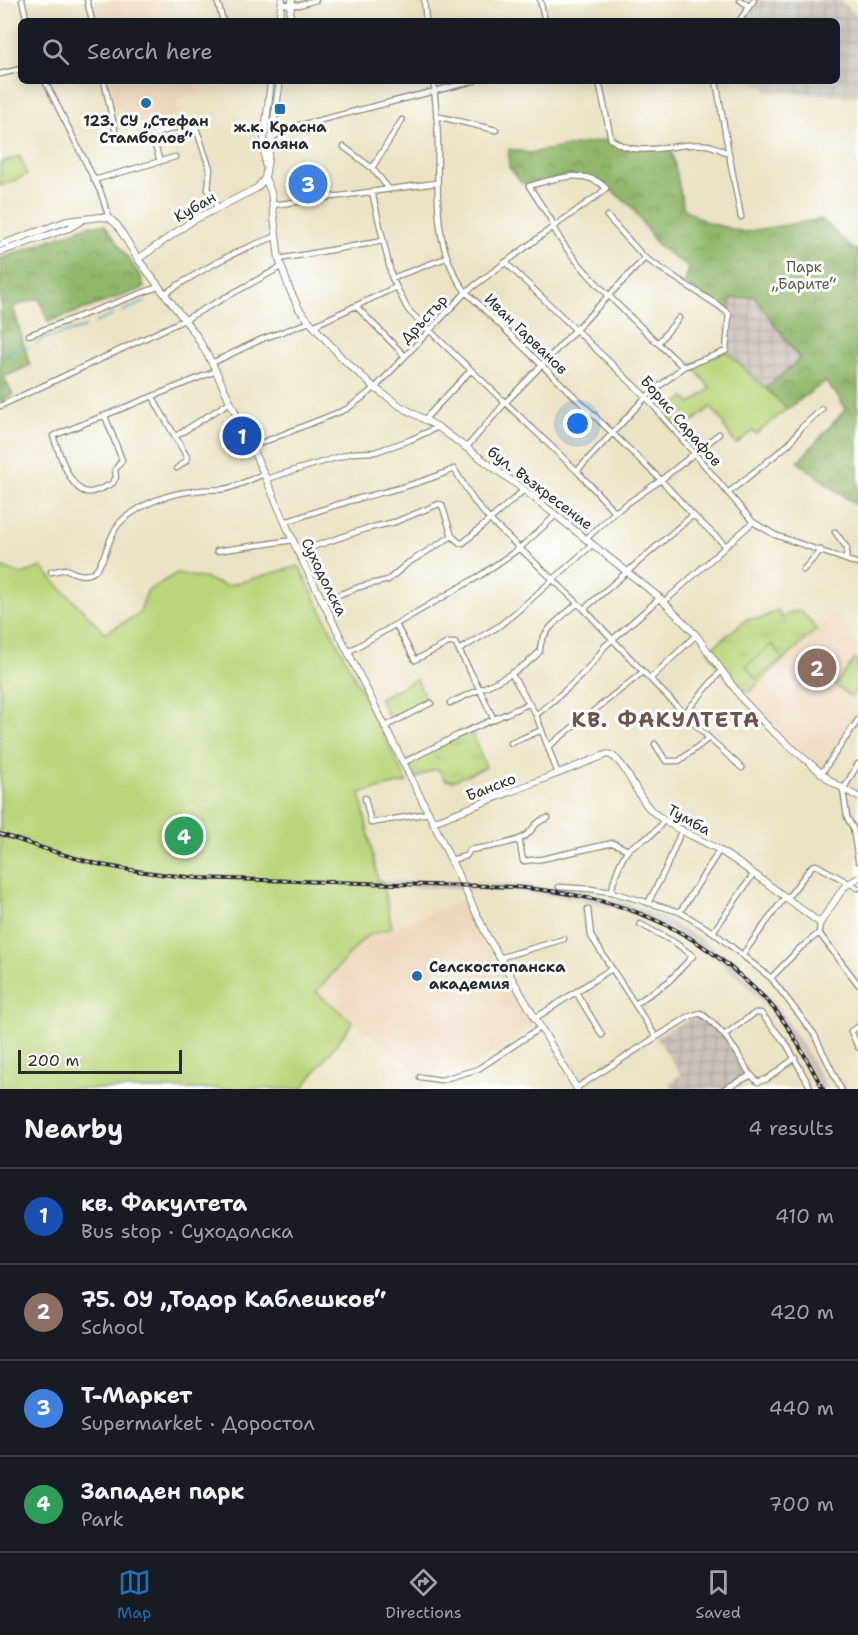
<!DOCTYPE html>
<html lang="en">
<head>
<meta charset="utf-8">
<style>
  :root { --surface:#171b24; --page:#242831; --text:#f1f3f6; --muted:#9ea1a6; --line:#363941; --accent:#1f6fb2 }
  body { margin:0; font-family:"Shantell Sans",sans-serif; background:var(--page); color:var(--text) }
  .scale { position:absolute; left:18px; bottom:15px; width:164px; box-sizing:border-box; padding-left:6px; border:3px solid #2b2b2b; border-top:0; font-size:16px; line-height:21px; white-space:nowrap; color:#2b2b2b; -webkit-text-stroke:4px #fff; paint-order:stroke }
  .you { position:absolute; left:578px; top:424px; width:21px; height:21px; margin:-15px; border:4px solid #fff; border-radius:50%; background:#1a73e8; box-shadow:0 0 0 9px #1a73e833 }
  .badge { display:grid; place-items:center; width:39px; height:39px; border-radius:50%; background:var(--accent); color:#fff; font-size:20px; font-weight:700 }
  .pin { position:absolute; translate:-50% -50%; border:3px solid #fff; box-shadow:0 2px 6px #0006 }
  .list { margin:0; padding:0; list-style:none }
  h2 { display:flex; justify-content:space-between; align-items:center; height:78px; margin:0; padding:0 24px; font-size:26px }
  h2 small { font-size:20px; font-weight:400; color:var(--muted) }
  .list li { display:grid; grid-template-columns:39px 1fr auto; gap:18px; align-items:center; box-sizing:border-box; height:96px; padding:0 24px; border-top:2px solid var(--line) }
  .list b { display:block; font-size:22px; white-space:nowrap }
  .list p { margin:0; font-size:20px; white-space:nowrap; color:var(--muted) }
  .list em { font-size:20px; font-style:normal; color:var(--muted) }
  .icon { flex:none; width:33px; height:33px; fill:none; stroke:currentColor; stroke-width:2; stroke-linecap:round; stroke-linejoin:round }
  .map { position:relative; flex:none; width:858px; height:1089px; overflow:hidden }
  .search { position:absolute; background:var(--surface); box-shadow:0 3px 15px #0003; left:18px; right:18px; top:18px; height:66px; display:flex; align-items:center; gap:15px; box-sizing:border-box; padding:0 21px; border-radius:9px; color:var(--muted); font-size:22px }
  .sheet { height:462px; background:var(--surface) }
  nav { display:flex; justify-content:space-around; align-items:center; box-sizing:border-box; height:84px; border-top:2px solid var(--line); background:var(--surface); font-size:16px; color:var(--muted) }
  nav a { display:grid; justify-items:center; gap:3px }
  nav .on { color:var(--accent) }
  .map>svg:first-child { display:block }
  .built { fill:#edd7bb }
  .industrial { fill:url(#industrial-grid) }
  .railway { fill:#ccc2b9 }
  .grass { fill:url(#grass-tufts); stroke:#728054; stroke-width:1.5 }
  .forest { fill:url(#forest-crowns); stroke:#5e714c; stroke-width:1.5 }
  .green { fill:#b9d67c; stroke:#728054; stroke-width:1.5 }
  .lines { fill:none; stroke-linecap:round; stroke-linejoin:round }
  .stream { stroke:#4ca6c9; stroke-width:1.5 }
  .street-casing { stroke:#8c8778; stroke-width:7 }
  .secondary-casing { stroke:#8c8778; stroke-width:8 }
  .street { stroke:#fff; stroke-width:4.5 }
  .secondary { stroke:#fff; stroke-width:6 }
  .rail-casing { stroke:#2b2b2b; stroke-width:4 }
  .rail { stroke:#fff; stroke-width:1.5; stroke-dasharray:4.5; stroke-linecap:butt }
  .poi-dot { fill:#1f6fb2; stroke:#fff; stroke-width:2 }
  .labels { text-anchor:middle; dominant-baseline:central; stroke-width:6; stroke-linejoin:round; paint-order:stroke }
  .poi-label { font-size:15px; font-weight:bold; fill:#2b2b2b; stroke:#fff }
  .street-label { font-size:15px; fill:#2b2b2b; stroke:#fff }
  .park-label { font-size:15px; fill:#565e43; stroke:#fff }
  .district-label { font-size:21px; font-weight:bold; letter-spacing:1.5px; fill:#70534a; stroke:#fff }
</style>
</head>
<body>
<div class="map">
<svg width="858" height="1089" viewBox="0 0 858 1089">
  <defs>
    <pattern id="industrial-grid" width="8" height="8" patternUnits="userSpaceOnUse" patternTransform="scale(1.5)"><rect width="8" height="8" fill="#ccc2b9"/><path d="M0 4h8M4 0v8" fill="none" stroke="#afa79f"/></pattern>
    <pattern id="grass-tufts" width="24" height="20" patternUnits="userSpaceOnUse" patternTransform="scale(1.5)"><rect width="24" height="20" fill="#b9d67c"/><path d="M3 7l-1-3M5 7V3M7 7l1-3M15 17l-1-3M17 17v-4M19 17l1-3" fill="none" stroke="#9fb86b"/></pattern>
    <pattern id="forest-crowns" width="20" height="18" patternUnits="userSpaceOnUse" patternTransform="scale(1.5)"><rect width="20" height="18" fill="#92b76c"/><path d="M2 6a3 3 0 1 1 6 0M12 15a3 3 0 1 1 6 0" fill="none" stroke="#779559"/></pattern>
  </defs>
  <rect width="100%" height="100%" fill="#fff"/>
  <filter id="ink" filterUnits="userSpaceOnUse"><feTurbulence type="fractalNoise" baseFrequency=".0167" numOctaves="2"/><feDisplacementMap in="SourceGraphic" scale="12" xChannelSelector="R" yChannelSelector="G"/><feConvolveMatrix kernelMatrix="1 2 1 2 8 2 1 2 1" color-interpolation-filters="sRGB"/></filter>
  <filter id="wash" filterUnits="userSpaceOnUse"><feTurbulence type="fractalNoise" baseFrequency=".008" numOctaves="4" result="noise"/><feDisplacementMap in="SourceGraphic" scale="24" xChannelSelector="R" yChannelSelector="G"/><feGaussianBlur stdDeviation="1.35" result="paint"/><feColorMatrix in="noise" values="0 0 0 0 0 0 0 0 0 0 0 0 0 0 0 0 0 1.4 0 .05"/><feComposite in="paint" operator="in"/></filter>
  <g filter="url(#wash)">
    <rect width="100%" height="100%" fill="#ece3c4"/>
    <path class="built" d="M115 0H172L178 21H98L94 6Z
      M111 81H195L198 94 177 100 178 115 126 128 123 109 116 106Z
      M835 612 858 643V714L822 768 773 726 746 697Z
      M465 900 494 960 534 1027 470 1068 441 1076 421 1075 316 992 365 937Z"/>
    <path class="industrial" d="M759 0H839L858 16V96L844 97 834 95 767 91 765 86 750 81H837V21H745Z
      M754 296 800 359 766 388 726 351 731 299Z
      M700 1013 724 1035 750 1076 724 1089H673L669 1083 681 1075 656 1037Z"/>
    <path class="railway" d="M0 830 378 881 523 885 589 894 633 906 666 920 696 936 724 956 758 985 783 1015 808 1054 827 1089H819L803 1059 771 1012 747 985 711 955 681 936 626 911 580 899 509 891 296 883Z"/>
    <path class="grass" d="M778 610 782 618 792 612 801 611 817 629 749 692 731 684 708 651 748 618 761 619Z
      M470 729 486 767 453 781 445 780 440 771 435 769 412 780 403 763Z"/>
    <path class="forest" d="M611 139 626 147 671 148 684 209 706 222 744 232 822 219 851 248 858 251V497L854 504 798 462 846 409 837 395 825 382 787 409 766 388 800 359 754 296 731 299 729 314 685 284 689 268 658 246 632 207 598 180 569 175 529 186 521 182 509 167V149L529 153Z
      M90 225H105L141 277 144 288 48 322 39 298 13 307 30 365 4 377 13 395 0 402V259Z"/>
    <path class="green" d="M20 156 27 175 0 186V163Z
      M726 351 787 409 756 434 753 431 736 444 723 426 725 424 711 407 677 434 662 416 684 397 691 404 710 388 691 364Z
      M299 566 407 782 360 793 378 880 382 881 392 927 365 937 316 992 353 1022 302 1089H0V567L22 574 41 567 105 633 139 614 147 591 177 573 207 579 226 586Z
      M772 644 783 658 756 679 746 666Z
      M855 659 858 661V688L851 697 835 685Z
      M417 679 427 702 390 721 379 698Z"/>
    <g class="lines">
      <path class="stream" d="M123 311 145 302
        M95 323 113 315
        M36 344 43 339 86 327
        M0 355 17 349 29 347"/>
    </g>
  </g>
  <g filter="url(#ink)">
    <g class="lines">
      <g class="street-casing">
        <path id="street" d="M22 0 27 21
          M87 0 92 21
          M217 0 223 21
          M424 0 426 21
          M540 0 545 21
          M740 0 749 6
          M282 4 299 5 316 0
          M739 21 754 0
          M0 74 21 69
          M45 81 101 193 109 218
          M104 81 115 130
          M433 81C436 104 438 127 438 150 437 198 434 252 466 292L661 480 693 515 725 545
          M599 81 611 139C638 161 676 141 707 145 715 146 722 150 729 154L741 217
          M716 81 729 154
          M436 116 496 130
          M272 138 285 129 474 81
          M344 147 372 168
          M160 162 152 135 194 122 210 169 208 190 217 207
          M94 180 175 157
          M389 189 372 168 402 120
          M372 192 392 278 408 310 577 471 615 512
          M273 205 436 183
          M279 259 383 241
          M505 262 646 397 753 522 775 535 858 564
          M392 278 446 258
          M164 294C200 271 235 250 275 237
          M357 307 405 356
          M313 326 396 287
          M29 335 158 287
          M658 343 679 318
          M212 363 262 339 310 322
          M153 396 158 407 187 457 186 461 177 468
          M0 406 184 320 281 267
          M105 416 122 460 115 470 116 477 113 483C107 486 98 491 91 492 71 496 59 451 53 436L216 371
          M425 419 471 370
          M176 436 230 402
          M251 447 347 409 375 388 466 292 553 227 600 194 606 188C585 167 554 179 529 186L551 220C560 257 653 337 683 367
          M466 448 505 403 645 258
          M577 471 646 397 683 367 726 351 729 314 719 306 645 258 607 216
          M266 479 352 453 375 452 410 440 438 427
          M728 493 789 444 801 428 822 409
          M285 522C311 514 338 503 365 497 395 489 425 482 454 469L474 501 490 520 584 609 650 679 709 738 742 768
          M835 532 847 548 846 559
          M452 536 460 543H463L524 490
          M586 539 615 512 661 480 719 434
          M217 551 293 540
          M298 552 365 529 395 522 439 504 442 505 452 536
          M803 570 821 550
          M51 572 66 569C105 591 102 546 118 525 121 521 127 516 132 513 152 499 178 492 202 490 209 489 217 490 225 489 238 486 251 479 264 474
          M322 601 359 587 388 580 408 563 452 536
          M664 602 753 522
          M584 609 693 515
          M396 625 415 660 448 643H455L479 688 494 720
          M459 650 499 626 520 609 593 544
          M348 652 481 575 520 548 556 515
          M511 673 536 715 558 774
          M650 679 696 635
          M450 703C477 690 521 674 540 651 539 632 564 615 577 604
          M685 713 722 670
          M536 715C560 695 588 673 605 646L660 598
          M384 727 431 703
          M511 743 542 730
          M655 744 666 761H679L709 738
          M549 746 643 672
          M403 763 456 736 528 704
          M858 764 843 790 847 817 853 828 858 861
          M821 774 858 720
          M365 798 371 823 429 813
          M519 839 523 861 542 859 613 843 628 850
          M451 860 466 856 470 850C486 847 507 845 522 838 535 831 532 822 548 818
          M559 887 590 889 612 892 680 912 713 932 771 978 814 1034 841 1089
          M612 892C612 882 622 855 630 848 645 837 653 838 663 821
          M648 903 666 868 682 829
          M588 909 591 936 656 1037
          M680 912 719 851
          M713 932 753 875
          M819 933 858 984
          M743 954 785 897 789 896 812 866 816 865 858 888
          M499 958 564 939
          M771 978 800 948 819 933 820 923
          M576 992 602 1035
          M635 1004 668 982 693 956 674 942 640 924
          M534 1019 611 969
          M858 1027 851 1031 858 1047
          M724 1035 755 1013H761L787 1045 810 1087
          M420 1077 441 1080 478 1069 540 1028
          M576 1088 688 1017 700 1013C715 1023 726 1036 736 1051 743 1062 747 1073 758 1082L767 1079 795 1058
          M724 1089 750 1076"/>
      </g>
      <g class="secondary-casing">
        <path id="secondary" d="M279 21 282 0
          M289 21 292 0
          M280 81 265 178 271 192 279 259 289 288 299 309 310 322 342 358 375 388 400 406 438 427 524 490 660 598 696 635 743 700 771 730 832 782 858 797
          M265 164 264 139 271 81
          M0 245 67 221 101 217 109 218 117 225 138 259 196 335 212 363 264 474 298 552 433 822 487 936 577 1089
          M0 252 69 228 81 221
          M138 259 192 221 257 188 265 178
          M433 822 608 754C625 758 637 799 652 811 671 828 697 837 719 850 754 872 787 899 820 923L844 887 858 878"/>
      </g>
      <use href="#street" class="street"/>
      <use href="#secondary" class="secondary"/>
      <g class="rail-casing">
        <path id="rail" d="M0 834C33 845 67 857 102 865 133 871 165 875 197 878 275 880 352 883 430 885 461 886 494 885 525 888 601 895 672 917 730 967 747 982 765 996 779 1015 796 1037 809 1064 823 1089"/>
      </g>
      <use href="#rail" class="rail"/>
    </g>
  </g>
  <g class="poi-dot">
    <circle cx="146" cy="103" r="6"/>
    <rect x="274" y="103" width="12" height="12" rx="3"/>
    <circle cx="417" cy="976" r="6"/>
  </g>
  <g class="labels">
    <g class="poi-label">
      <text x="146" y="121">123. СУ „Стефан<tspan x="146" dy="17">Стамболов“</tspan></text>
      <text x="280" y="127">ж.к. Красна<tspan x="280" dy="17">поляна</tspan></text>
      <text x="429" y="967" text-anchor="start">Селскостопанска<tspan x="429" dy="17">академия</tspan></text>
    </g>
    <g class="street-label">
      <text transform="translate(195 207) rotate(-30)">Кубан</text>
      <text transform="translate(424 319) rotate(-47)">Дръстър</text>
      <text transform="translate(526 334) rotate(44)">Иван Гарванов</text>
      <text transform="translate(681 421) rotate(49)">Борис Сарафов</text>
      <text transform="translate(540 488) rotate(37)">бул. Възкресение</text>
      <text transform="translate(324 577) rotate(64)">Суходолска</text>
      <text transform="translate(491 787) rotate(-21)">Банско</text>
      <text transform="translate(689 820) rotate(29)">Тумба</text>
    </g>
    <g class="park-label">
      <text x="804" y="267">Парк<tspan x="804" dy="17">„Барите“</tspan></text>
    </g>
    <g class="district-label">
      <text x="666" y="720">КВ. ФАКУЛТЕТА</text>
    </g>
  </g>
</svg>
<div class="scale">200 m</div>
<div class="you"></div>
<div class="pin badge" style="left:242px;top:436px;background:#1a4fb4">1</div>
<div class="pin badge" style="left:817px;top:668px;background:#8d6e63">2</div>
<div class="pin badge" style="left:308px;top:184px;background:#3f7fe0">3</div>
<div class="pin badge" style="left:184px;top:836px;background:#2e9e5b">4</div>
<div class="search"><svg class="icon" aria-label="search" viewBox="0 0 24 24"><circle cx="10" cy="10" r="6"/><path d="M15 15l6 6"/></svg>Search here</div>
</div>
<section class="sheet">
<h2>Nearby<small>4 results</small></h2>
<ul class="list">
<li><span class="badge" style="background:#1a4fb4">1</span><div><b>кв. Факултета</b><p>Bus stop · Суходолска</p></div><em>410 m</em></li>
<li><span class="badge" style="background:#8d6e63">2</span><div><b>75. ОУ „Тодор Каблешков“</b><p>School</p></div><em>420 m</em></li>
<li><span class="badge" style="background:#3f7fe0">3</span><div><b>Т-Маркет</b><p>Supermarket · Доростол</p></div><em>440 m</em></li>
<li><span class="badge" style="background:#2e9e5b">4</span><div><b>Западен парк</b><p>Park</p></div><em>700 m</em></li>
</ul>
</section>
<nav>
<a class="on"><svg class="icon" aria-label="map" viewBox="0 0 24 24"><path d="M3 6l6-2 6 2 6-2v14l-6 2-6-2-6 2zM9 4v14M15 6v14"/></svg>Map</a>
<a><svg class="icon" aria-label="directions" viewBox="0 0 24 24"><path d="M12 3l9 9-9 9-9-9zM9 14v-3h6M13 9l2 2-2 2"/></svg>Directions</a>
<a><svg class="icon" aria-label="saved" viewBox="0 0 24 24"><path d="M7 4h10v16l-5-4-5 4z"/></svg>Saved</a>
</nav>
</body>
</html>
